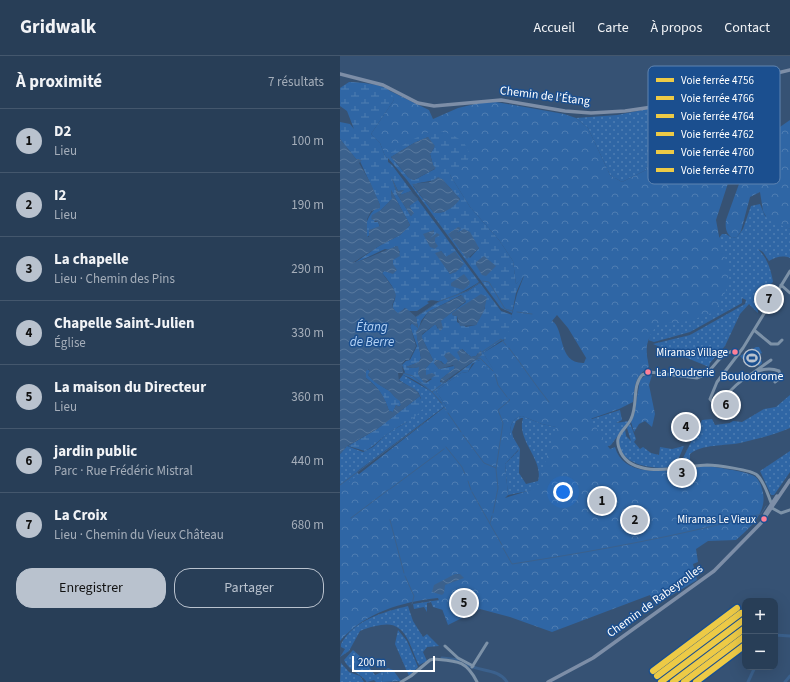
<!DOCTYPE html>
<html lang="fr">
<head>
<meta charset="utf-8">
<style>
  :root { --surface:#283e57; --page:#30455d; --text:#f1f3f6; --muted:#a5aeba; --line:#44576d; --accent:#b9c2ce }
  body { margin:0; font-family:"Source Sans 3",sans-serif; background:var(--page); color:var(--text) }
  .controls { position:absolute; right:12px; bottom:12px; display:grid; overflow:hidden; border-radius:8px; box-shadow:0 4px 16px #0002 }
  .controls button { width:36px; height:36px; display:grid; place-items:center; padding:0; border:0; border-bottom:1px solid var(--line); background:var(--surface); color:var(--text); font:20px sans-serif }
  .scale { position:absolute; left:12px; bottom:10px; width:83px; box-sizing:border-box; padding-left:4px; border:2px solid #fff; border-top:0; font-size:11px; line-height:14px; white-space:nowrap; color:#fff; -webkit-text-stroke:3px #1b4f8f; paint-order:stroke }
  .you { position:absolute; left:223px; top:436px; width:14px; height:14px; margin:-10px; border:3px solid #fff; border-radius:50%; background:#1a73e8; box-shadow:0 0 0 6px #1a73e833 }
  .badge { display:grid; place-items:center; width:26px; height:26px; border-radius:50%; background:var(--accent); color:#111; font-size:13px; font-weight:700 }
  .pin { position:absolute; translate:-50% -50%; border:2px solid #fff; box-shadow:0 1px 4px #0006 }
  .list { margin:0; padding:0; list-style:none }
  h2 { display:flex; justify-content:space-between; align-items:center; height:52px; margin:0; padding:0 16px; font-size:17px }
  h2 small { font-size:13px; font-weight:400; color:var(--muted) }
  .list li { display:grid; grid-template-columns:26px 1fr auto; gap:12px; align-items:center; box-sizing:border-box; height:64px; padding:0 16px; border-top:1px solid var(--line) }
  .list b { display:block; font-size:15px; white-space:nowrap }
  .list p { margin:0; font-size:13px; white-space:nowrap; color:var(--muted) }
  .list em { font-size:13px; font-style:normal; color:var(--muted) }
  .actions { display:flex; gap:8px; padding:12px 16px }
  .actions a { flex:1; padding:9px 0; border:1px solid var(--accent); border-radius:16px; text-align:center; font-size:14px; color:var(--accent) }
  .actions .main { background:var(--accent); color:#111 }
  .map { position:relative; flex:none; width:450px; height:626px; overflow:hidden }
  header { display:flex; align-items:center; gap:24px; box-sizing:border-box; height:56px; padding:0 20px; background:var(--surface); border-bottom:1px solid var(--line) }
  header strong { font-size:19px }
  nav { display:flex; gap:22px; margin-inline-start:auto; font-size:14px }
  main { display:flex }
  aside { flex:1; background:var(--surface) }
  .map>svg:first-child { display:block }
  .grass { fill:url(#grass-dots); fill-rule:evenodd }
  .forest { fill:url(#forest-crowns); fill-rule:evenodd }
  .wetland { fill:url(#wetland-marsh); fill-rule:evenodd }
  .cemetery { fill:url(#cemetery-stones) }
  .pitch { fill:#2f66a5 }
  .water { fill:url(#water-waves); fill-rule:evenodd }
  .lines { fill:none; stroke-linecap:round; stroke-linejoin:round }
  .stream { stroke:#3b618d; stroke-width:1 }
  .canal { stroke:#3b618d; stroke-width:3 }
  .minor { stroke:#7d92a8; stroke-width:3 }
  .major { stroke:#7d8ea7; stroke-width:3.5 }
  .rail-1-casing { stroke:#1b4f8f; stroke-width:9 }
  .rail-2-casing { stroke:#1b4f8f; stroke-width:9 }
  .rail-3-casing { stroke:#1b4f8f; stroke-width:9 }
  .rail-4-casing { stroke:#1b4f8f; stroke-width:9 }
  .rail-5-casing { stroke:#1b4f8f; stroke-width:9 }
  .rail-6-casing { stroke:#1b4f8f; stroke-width:9 }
  .rail-1 { stroke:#edca46; stroke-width:6 }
  .rail-2 { stroke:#edca46; stroke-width:6 }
  .rail-3 { stroke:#edca46; stroke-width:6 }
  .rail-4 { stroke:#edca46; stroke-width:6 }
  .rail-5 { stroke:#edca46; stroke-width:6 }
  .rail-6 { stroke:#edca46; stroke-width:6 }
  .bus-dot { fill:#ff8098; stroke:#1b4f8f; stroke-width:1.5 }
  .labels { text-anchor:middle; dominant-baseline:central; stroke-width:3; stroke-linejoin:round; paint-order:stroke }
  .bus-label { font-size:11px; fill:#fff; stroke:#1b4f8f; text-anchor:end }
  .street-label { font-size:12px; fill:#fff; stroke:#1b4f8f }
  .poi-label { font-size:12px; fill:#fff; stroke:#1b4f8f }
  .water-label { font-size:13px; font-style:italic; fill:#b5d3f5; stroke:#1b4f8f }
  .key { fill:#1b4f8f; stroke:#5f84b1; stroke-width:1 }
  .key-label { font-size:11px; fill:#fff }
</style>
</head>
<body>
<header>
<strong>Gridwalk</strong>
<nav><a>Accueil</a><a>Carte</a><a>À propos</a><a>Contact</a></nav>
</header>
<main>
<aside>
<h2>À proximité<small>7 résultats</small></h2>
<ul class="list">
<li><span class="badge">1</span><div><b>D2</b><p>Lieu</p></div><em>100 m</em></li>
<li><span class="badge">2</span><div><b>I2</b><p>Lieu</p></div><em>190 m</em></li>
<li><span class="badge">3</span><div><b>La chapelle</b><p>Lieu · Chemin des Pins</p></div><em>290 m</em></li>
<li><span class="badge">4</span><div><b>Chapelle Saint-Julien</b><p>Église</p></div><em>330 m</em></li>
<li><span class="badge">5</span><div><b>La maison du Directeur</b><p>Lieu</p></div><em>360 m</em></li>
<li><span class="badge">6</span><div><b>jardin public</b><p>Parc · Rue Frédéric Mistral</p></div><em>440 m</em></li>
<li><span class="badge">7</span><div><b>La Croix</b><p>Lieu · Chemin du Vieux Château</p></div><em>680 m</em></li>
</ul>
<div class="actions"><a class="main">Enregistrer</a><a>Partager</a></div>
</aside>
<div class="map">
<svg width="450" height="626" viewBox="0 0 450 626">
  <defs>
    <pattern id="grass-dots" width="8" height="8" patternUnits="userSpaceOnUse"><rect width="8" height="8" fill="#2f66a5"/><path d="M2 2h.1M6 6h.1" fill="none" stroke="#4e7db2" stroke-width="1.8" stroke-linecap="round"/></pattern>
    <pattern id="forest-crowns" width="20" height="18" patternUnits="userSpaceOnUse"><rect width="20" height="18" fill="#2f66a5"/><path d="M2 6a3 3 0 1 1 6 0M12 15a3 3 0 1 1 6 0" fill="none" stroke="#4e7db2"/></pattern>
    <pattern id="wetland-marsh" width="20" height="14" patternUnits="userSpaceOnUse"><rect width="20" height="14" fill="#2f66a5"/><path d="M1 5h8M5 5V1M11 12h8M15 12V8" fill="none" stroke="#4e7db2"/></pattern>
    <pattern id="cemetery-stones" width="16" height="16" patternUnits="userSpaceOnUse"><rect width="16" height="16" fill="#2f66a5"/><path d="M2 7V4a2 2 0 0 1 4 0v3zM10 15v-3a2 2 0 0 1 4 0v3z" fill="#4e7db2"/></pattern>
    <pattern id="water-waves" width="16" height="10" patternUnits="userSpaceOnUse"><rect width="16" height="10" fill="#3b618d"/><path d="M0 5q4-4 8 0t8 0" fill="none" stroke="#58799e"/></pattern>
  </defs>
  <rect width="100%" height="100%" fill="#365274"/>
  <path class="grass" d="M331 51 335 62C320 75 310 94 306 114L282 126 270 119 248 72 236 62 277 59 308 53Z
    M420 148 425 160 450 173V202C443 199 435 201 429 205L423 196 418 193C427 202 431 213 433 226L417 241 418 257 409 248 400 258 385 290 370 307 369 311 313 288 350 279 405 248 406 244 388 235 402 242V247L350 276 314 286 308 284 312 277C305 288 306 297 308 310L266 264 379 182 382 178H386L392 182 397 181 403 173 411 150Z
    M63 319 92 336 104 351 19 414 17 416 21 421 0 435V398L7 390 23 396 33 391 48 377 67 366 81 342 78 336 59 324Z
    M450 339V372C434 379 417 383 400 387 385 390 362 388 350 398V406L338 408 343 402 362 364 372 363 375 369 390 367 393 365 402 366 424 353 436 351Z
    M280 354 282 364 276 367 289 365 271 389 261 393 223 379 250 361 252 363Z
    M182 360 202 368 217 371 238 425 168 439 165 408 179 394 170 385C170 374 169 363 182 360ZM181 362H183C176 385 204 403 198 425L186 428 179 417 180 393 173 381 172 376 176 365Z
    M290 367 296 383 294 386 300 393 303 391 311 397 319 399 320 391 332 393 344 390 335 411C314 414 276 410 279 382L285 373 286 380 291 385 287 372Z
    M450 395V416L434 439H431L420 415Z
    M99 544 103 554 93 551 91 546 87 547V556L84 551 74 553 73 548Z
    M68 550 73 565 83 581 87 578 99 590 87 591 83 596 87 605 79 609C70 592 67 564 41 569 34 570 26 572 20 575L9 595 0 601 5 593 1 591V588C14 564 43 556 68 550Z
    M58 574 67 585 78 611 69 620 55 588Z
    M13 594 23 603 35 619 44 615 42 626H36L34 624 27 626C20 617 9 615 4 604Z
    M1 607 9 616 20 620 24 626H0Z"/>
  <path class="forest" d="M50 35 89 54 93 63 118 52 139 47 156 46 224 58 236 62 248 72 270 119 282 126 306 114 308 104 306 95 324 72 335 62 344 63 359 60 363 50 368 46H379L390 71 395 96 391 118 376 164 381 191 388 210V223L386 235 375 256 349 265 318 268C304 286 305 290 309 311 294 321 295 330 293 346L279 353 250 363C258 372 262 384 270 393L275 391C279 405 290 412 304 414 326 417 343 409 364 410 372 410 406 416 412 419 418 421 421 428 422 433 429 455 411 471 396 484L368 485 356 493 358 506 353 508 357 524 327 542 316 550 310 539 212 576 170 561 140 553 108 569 98 542C61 546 26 556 0 585V433L106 350 96 335 121 317 128 316 136 305 141 304 151 315 153 313 143 297 166 283 177 238 184 220 176 228 173 205 159 184 130 151 110 119 113 80 90 76 47 102 45 100 40 87 31 78 54 44ZM217 259 228 272 248 305 246 302 244 307C217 308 225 272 212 265ZM182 360 202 368 216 371 199 426 194 433 165 442 168 439 165 408 179 393 170 384C170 374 169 363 182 360Z
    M450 64V173L428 164 423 155 420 136 410 141 401 175 397 181 392 182C386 177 385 172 386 164L399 128 409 112 415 97 427 80Z
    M307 318 312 319 309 329 315 358 312 371 305 365 299 368 294 376 291 366 294 359 300 324Z
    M48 612 53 614 61 625 42 626 44 615Z"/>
  <path class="wetland" d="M9 26C18 26 43 28 50 35 52 37 53 41 54 44L31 78 40 87 45 100 47 102 50 97C62 90 75 81 89 76 103 71 137 86 127 106 124 111 115 115 110 119L130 151 159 184 173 205 176 228 184 219 176 237 172 257 161 252 67 124 48 102V106L52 109 139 226C132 231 107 245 98 245 93 245 92 243 87 246L89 247 77 255H68L65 252 58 258C47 248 57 248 55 238 54 231 47 223 42 217L53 208V204L60 196 56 190 50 194 45 193 13 208 39 190 60 179 70 169 51 134 52 143 41 154 34 166H38L40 171 27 181C24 167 28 158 40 149L19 103H16L0 83V66L10 68 14 73 7 55 0 50V32ZM88 81 94 92 90 98 93 109 95 113 74 124 68 121 51 101 74 87ZM52 122 58 135 64 134 60 137 61 139 71 135 78 143 69 150 73 157 71 160 57 138ZM102 123 120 143 104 156 94 157 73 130 78 127ZM119 174 117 177 120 175 139 192 130 202 110 176ZM101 195 106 201 112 198 122 210 110 218 98 200Z
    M140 227 161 255 172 259 167 283 162 284 143 297 154 314 152 317 139 304 132 308 128 316 121 317 96 335 108 353 106 355C98 339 80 325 63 319L59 324 65 316 62 309 66 305 70 304 77 290 70 270 72 267 78 272 76 261 100 245 128 235ZM121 239 126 246 100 265 98 273 96 269H94L82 279V282L93 304 86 312 85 319 92 323 86 327 80 321 79 311 72 312 66 311 79 306 81 302 77 280 81 265 88 256ZM145 243V252L136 269 126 271 117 266V260L112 259 127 248ZM122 293 131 301 136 300 138 297V302L105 327 100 326 101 323 115 312 114 310 99 313 94 307 101 305 104 308H106L108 305H120Z
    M27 313 30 315 28 319C33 325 41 330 48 334 53 337 53 341 60 344L61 349 59 351 56 349 53 356 49 355C45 342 38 330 26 322V315Z
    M80 340 83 353C74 364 62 368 50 376 41 382 35 390 25 395L8 390 37 373Z"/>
  <path class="cemetery" d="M337 359 346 363 357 365 355 376 348 379 346 383 331 376Z"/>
  <path class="pitch" d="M416 291H419L422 297 420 298 422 307 419 310 416 305 408 309 400 300Z"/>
  <path class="water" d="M88 81 95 90 90 98 93 109 96 112 74 124 70 123 51 101 74 87Z
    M0 83 16 103 22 104 19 107 30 126 40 149V152L31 155 27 163V181H29V174L40 170 38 166 31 163 32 159 41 154 52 143 51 134 70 169 60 179 39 190 12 207C27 204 43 194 58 190L60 200 53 204V208L57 214 53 218 44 215 42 217 53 232 56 239 52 249 54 254 58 257 66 252 76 261 78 272 71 267 70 270 76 290 69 304H65L62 308 63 317H58L59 325 75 333 80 340 37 373 7 390 0 398ZM28 313 30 315 28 319C33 326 41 330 48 334 53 337 53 341 60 345L61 349 59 351 56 349 53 356 49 355C45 341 38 331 26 322V315Z
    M51 120 58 135 64 134 60 139 71 135 78 144 69 150 74 157 71 160 57 138Z
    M98 121 102 123 120 143C115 151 104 158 94 157L72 128 90 126Z
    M118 171 121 172 117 177 124 173 130 176 139 192 127 203 108 178Z
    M94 174V178L89 183 97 177 100 179 95 182V186L98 190 95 193 90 191 83 178Z
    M101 195 106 201 115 195 124 208 116 216 110 218 95 197Z
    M144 200 156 210 146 220 142 219 136 209V206Z
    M124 218 130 226 129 229 123 234 111 230V227Z
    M141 238 147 241 144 255 136 269 120 270 117 260 112 259V257Z
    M122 239 126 245 101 265 103 272 100 275 96 269H94L82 278V282L93 304 86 312V319L92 317 96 319 84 327 78 318 79 311 73 312 66 311 79 306 81 302 76 276 88 256Z
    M121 293 131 301 136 300 141 294 142 299 102 327 101 323 115 312 113 309 99 313 94 307 95 304H99L103 308H106L108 305 104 300 106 297 109 296 119 305 120 302 117 296Z
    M115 518H120L124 522 105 529 104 537 102 539 92 536 94 529Z"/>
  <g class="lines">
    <path class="stream" d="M142 225 149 226 165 253 173 255
      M177 256 192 258
      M76 261 100 245 127 235 139 227
      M169 292C183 310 195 329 209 346
      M142 296 161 283 166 289
      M133 305 140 302 153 315
      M63 317 73 320 92 336 109 323
      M155 318 158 329 167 341
      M92 336 102 347
      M104 351 106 354
      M108 357 121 376
      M123 379 144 407 156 412
      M106 391 122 411 125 418
      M128 425 131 434
      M0 429 85 366
      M50 433 104 393
      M132 436 162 489
      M153 457 158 432 156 413 163 367 158 354 170 344 169 343
      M11 462 48 434
      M50 464 64 517
      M150 467 152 460
      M163 492 172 508C256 495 339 480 421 458L426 450
      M65 520 74 540 72 548"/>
    <path class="canal" d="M435 579 450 580
      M102 602 120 604
      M126 608C139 616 158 612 167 626
      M408 626 415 611
      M445 626 450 620"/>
    <path class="minor" d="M441 229 450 237
      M414 274 431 288H438L442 284
      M399 298 393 295C377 298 373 318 357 322L310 316 302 319C292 330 298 349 291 363 288 370 280 375 278 383 277 388 279 393 281 397 295 424 344 410 367 409 376 409 412 414 417 419 425 426 428 440 432 449
      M410 319 431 304
      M435 326 441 321 439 315C416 305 389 334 377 351L370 343 377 326 403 292 450 215
      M376 350 385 357 387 353
      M386 355 394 359
      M432 452 441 457 450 454
      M105 590 118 602 133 610
      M132 611 147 587
      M61 626 71 620 90 604 94 603C117 605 126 604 137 626"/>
    <path class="major" d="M0 18 43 29 78 47 94 50 161 44 225 55 251 57 285 55 360 44 412 23 450 14
      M425 458 437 440
      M208 626 253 602 374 515 421 467 450 424"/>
    <g class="rail-1-casing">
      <path id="rail-1" d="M321 626 405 563"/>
    </g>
    <g class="rail-2-casing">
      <path id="rail-2" d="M333 626 405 572"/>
    </g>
    <g class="rail-3-casing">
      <path id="rail-3" d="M317 620 401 557"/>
    </g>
    <g class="rail-4-casing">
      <path id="rail-4" d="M344 626 405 580"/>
    </g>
    <g class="rail-5-casing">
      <path id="rail-5" d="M313 615 397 552"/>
    </g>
    <g class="rail-6-casing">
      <path id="rail-6" d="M356 626 405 589"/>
    </g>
    <use href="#rail-1" class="rail-1"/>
    <use href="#rail-2" class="rail-2"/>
    <use href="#rail-3" class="rail-3"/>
    <use href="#rail-4" class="rail-4"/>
    <use href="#rail-5" class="rail-5"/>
    <use href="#rail-6" class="rail-6"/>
  </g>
  <defs>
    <g id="stadium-ring" transform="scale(0.9)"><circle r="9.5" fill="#1b4f8f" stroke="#b9c2ce" stroke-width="1.5"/><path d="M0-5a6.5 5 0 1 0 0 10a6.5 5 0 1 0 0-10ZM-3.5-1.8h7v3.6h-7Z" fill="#b9c2ce"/></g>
  </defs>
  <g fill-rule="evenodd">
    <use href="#stadium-ring" x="412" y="302"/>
  </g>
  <g class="bus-dot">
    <circle cx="395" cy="296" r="3.5"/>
    <circle cx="308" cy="316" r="3.5"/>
    <circle cx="424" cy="463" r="3.5"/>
  </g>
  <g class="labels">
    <g class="bus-label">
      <text x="388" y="296">Miramas Village</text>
      <text x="316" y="316" text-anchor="start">La Poudrerie</text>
      <text x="416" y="463">Miramas Le Vieux</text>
    </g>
    <g class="street-label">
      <text transform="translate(205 40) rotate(7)">Chemin de l’Étang</text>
      <text transform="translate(315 545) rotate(-36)">Chemin de Rabeyrolles</text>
    </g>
    <g class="poi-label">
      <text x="412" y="320">Boulodrome</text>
    </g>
    <g class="water-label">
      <text x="32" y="271">Étang<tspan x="32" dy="15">de Berre</tspan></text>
    </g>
  </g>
  <rect x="308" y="10" width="132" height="118" rx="6" class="key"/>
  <rect x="316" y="22" width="18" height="4" fill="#edca46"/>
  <rect x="316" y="40" width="18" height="4" fill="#edca46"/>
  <rect x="316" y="58" width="18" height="4" fill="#edca46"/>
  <rect x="316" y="76" width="18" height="4" fill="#edca46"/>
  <rect x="316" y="94" width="18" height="4" fill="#edca46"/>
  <rect x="316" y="112" width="18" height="4" fill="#edca46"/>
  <g class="key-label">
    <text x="341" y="28">Voie ferrée 4756</text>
    <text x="341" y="46">Voie ferrée 4766</text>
    <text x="341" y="64">Voie ferrée 4764</text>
    <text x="341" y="82">Voie ferrée 4762</text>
    <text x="341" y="100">Voie ferrée 4760</text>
    <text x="341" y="118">Voie ferrée 4770</text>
  </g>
</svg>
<div class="controls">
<button>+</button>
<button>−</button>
</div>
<div class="scale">200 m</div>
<div class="you"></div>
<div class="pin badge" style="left:262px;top:445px">1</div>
<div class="pin badge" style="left:295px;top:464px">2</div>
<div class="pin badge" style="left:342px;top:417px">3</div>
<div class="pin badge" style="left:346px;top:371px">4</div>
<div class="pin badge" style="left:124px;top:547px">5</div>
<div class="pin badge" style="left:386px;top:349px">6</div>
<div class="pin badge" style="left:429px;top:243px">7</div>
</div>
</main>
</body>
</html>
